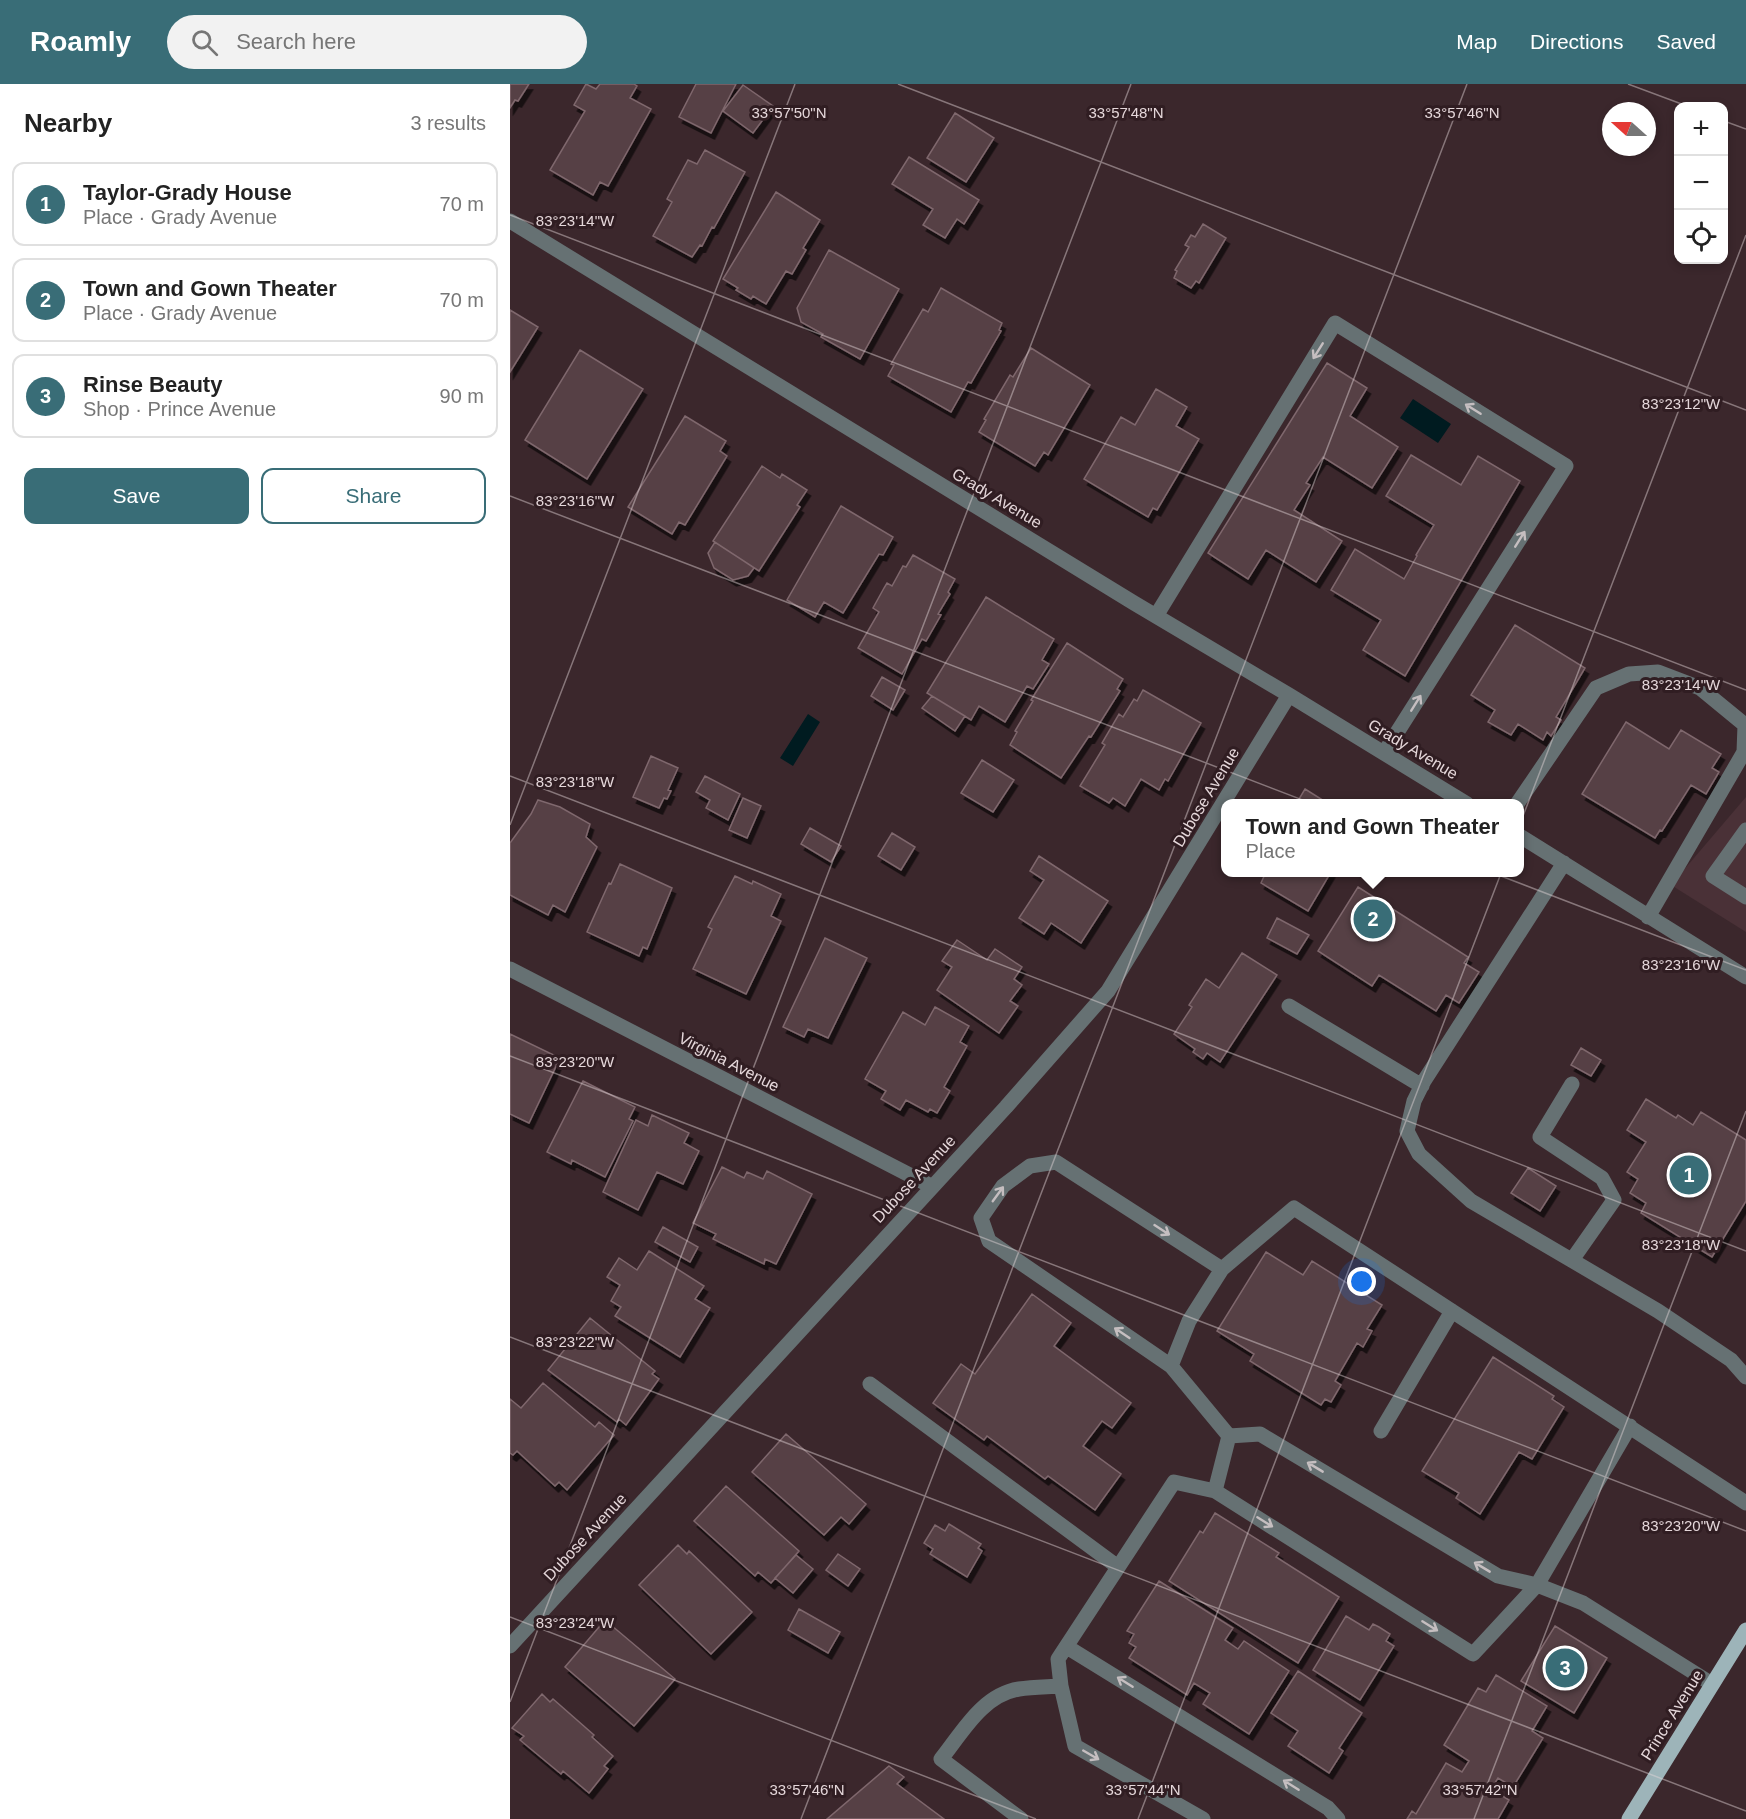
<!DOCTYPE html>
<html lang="en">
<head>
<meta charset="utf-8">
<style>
  :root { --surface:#fff; --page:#f2f2f2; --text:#222; --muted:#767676; --line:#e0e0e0; --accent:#396d77 }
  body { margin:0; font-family:Helvetica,sans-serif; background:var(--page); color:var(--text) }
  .controls { position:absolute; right:18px; top:18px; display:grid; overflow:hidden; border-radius:12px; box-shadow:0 3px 9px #0003 }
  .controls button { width:54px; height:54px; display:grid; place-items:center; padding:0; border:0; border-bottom:2px solid var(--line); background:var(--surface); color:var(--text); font:30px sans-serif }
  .compass { position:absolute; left:1092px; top:18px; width:54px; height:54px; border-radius:50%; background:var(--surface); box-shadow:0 3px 9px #0003; rotate:291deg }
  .you { position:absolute; left:852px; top:1198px; width:21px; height:21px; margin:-15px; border:4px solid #fff; border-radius:50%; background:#1a73e8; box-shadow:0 0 0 9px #1a73e833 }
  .badge { display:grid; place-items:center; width:39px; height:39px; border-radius:50%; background:var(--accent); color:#fff; font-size:20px; font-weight:700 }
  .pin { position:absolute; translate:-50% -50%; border:3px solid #fff; box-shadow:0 2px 6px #0006 }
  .popup { position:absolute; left:711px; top:715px; width:303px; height:78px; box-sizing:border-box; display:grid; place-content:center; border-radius:12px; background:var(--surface); filter:drop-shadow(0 2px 4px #0005); font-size:20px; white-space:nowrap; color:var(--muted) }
  .popup b { font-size:22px; color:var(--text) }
  .popup::after { content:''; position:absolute; left:50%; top:100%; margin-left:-12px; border:12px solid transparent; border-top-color:var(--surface) }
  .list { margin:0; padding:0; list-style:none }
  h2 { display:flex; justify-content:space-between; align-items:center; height:78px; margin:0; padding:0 24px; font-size:26px }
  h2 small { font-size:20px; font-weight:400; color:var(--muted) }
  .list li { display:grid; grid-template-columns:39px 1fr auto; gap:18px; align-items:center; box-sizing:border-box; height:84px; margin:0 12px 12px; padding:0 12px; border:2px solid var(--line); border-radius:12px }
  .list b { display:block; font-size:22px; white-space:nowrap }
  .list p { margin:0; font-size:20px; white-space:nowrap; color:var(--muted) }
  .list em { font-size:20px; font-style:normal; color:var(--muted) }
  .actions { display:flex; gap:12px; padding:18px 24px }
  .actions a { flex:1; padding:14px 0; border:2px solid var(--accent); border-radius:12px; text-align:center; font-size:21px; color:var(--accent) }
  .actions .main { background:var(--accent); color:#fff }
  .icon { flex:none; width:33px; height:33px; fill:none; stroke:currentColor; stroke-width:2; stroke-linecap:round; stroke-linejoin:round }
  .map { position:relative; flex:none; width:1236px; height:1735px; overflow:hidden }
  header { display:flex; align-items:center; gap:36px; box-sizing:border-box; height:84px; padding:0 30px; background:var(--accent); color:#fff }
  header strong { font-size:28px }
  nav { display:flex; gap:33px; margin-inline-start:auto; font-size:21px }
  .search { width:420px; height:54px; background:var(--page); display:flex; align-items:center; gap:15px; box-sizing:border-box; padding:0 21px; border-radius:33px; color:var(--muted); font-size:22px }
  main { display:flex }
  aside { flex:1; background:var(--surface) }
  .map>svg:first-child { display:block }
  .built { fill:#4a3137 }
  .water { fill:#001b20 }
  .building { fill:#564045; stroke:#7f676d; stroke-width:1.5; filter:url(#shadow) }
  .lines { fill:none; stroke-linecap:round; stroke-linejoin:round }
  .minor { stroke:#667173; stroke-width:15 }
  .major { stroke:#9db4b9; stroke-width:15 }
  .oneway { stroke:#c5bec0 }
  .ticks { fill:none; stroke:#e5d7da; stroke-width:1.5; stroke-opacity:0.45 }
  .labels { text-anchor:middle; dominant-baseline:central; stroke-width:6; stroke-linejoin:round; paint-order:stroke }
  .street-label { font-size:16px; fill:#e5d7da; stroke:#301d22 }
  .ticks-label { font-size:15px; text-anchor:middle; fill:#e5d7da; stroke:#301d22; stroke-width:6; stroke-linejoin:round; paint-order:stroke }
</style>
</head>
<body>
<header>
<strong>Roamly</strong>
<div class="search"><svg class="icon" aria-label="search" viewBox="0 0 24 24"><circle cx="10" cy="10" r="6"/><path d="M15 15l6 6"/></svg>Search here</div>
<nav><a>Map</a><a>Directions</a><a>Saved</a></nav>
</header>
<main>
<aside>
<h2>Nearby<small>3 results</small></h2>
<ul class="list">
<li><span class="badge">1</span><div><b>Taylor-Grady House</b><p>Place · Grady Avenue</p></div><em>70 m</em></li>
<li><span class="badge">2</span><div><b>Town and Gown Theater</b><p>Place · Grady Avenue</p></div><em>70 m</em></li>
<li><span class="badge">3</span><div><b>Rinse Beauty</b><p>Shop · Prince Avenue</p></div><em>90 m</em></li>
</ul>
<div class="actions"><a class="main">Save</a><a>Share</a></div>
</aside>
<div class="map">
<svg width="1236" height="1735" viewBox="0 0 1236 1735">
  <defs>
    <filter id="shadow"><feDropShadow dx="3.5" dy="6" stdDeviation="0" flood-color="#0009"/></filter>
  </defs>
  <rect width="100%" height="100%" fill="#3b272c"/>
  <path class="built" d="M1236 713V848L1161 801Z"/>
  <path class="water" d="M903 315 941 340 928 359 890 334Z
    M298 630 310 638 283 682 270 674Z"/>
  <path class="building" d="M0 0H19L8 17 5 16 0 24Z
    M76 0 86 5 90 0H124L127 2 120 14 141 25 98 102 90 98 83 111 40 86 75 27 64 21Z
    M186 0H226L201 49 169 33Z
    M233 1 263 22 243 49 213 27Z
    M445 29 484 54 456 98 417 74Z
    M195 66 235 88 204 144 202 143 192 162 190 161 182 173 143 152 162 118 157 115 178 76 187 80Z
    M399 73 469 116 454 140 447 135 435 154 413 141 423 125 382 100Z
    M266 108 310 136 293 164 296 166 282 190 276 187 256 220 243 212 241 215 226 206 228 204 213 195Z
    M693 140 716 154 689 199 686 197 681 204 664 194 667 187 665 186 679 163 675 161 681 151 685 153Z
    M319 166 389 205 350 275 311 253 313 250 291 238 287 224Z
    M431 204 492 239 489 246 491 247 461 299 458 298 441 328 378 292 384 281 381 280 413 225 418 228Z
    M0 226 28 243 0 288Z
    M521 264 580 301 538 371 534 368 525 382 469 348 476 336 474 335 500 291 503 293Z
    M70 266 133 305 77 395 15 356Z
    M817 279 857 304 840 332 888 363 862 404 813 373 796 399 800 401 784 426 832 457 806 498 756 466 738 495 698 469Z
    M646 305 677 323 666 342 689 355 647 426 643 424 638 433 574 395 611 333 625 341Z
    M175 332 216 357 210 367 217 372 175 441 169 438 162 450 118 423Z
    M901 371 951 401 968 372 1010 397 895 592 853 566 871 536 821 506 845 465 894 495 907 472 906 471 924 441 876 412Z
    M252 382 270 394 272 390 297 406 287 421 290 423 249 487 203 457Z
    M331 422 383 453 373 471 369 470 333 529 314 518 305 533 277 516Z
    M205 458 244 484 238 492 223 496 204 484 198 469Z
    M403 471 445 495 438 508 440 510 428 530 431 531 416 557 412 555 392 590 348 564 369 528 363 524 374 504 377 499 382 502 393 482 396 483Z
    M476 513 544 555 532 576 539 580 523 605 517 602 495 638 469 622 461 636 417 609Z
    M1005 541 1075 584 1046 633 1051 636 1041 652 1037 648 1033 656 1008 640 1001 651 978 638 985 626 961 611Z
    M557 559 613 595 607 605 610 607 581 653 579 652 551 694 500 661 507 648 505 647 523 617 521 616Z
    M372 593 395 606 383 626 361 612Z
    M633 606 691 639 658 697 655 695 649 706 631 695 615 722 603 714 599 719 570 702 595 661 592 659 609 630 613 633 624 615 627 617Z
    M422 612 455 632 445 647 412 624Z
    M1116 638 1159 665 1171 646 1211 670 1202 684 1209 688 1196 710 1181 701 1152 747 1150 746 1145 754 1072 710Z
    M141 672 168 684 158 706 161 707 157 715 154 714 149 724 123 713Z
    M472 676 504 696 483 728 451 709Z
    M195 692 230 710 218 736 196 724 200 716 186 708Z
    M795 705 819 720H786Z
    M233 714 251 722 237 754 219 746Z
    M28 716 50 723 80 740 76 753 87 763 55 828 43 821 38 831 0 811V759L21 730Z
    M300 744 331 762 321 778 291 760Z
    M382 749 405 763 391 786 368 772Z
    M529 772 598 817 571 859 541 839 534 850 509 834 534 796 520 787Z
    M110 780 162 804 137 865 133 863 129 872 77 848 99 799 101 800Z
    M756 788H821L798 827 751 799Z
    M225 792 242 800 243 797 271 810 261 832 271 837 236 910 183 885 202 845 198 843Z
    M848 803 958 873 954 879 969 888 949 919 936 911 926 927 869 891 862 902 808 867Z
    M767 834 799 851 787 870 757 854Z
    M315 854 357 874 318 954 298 945 294 953 273 943Z
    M447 856 477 876 485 865 512 883 504 895 512 901 500 917 508 922 489 949 427 906 442 883 432 877Z
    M732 869 767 891 710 978 697 969 693 975 683 968 685 965 664 950 682 923 679 921 696 895 709 904Z
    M425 923 459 942 450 958 457 962 434 1003 440 1007 427 1029 420 1025 418 1028 396 1016 390 1026 371 1015 376 1007 355 995 393 928 415 941Z
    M0 950 50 974 19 1039 0 1030Z
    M1071 964 1091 976 1081 992 1061 981Z
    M73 997 125 1023 119 1035 123 1037 95 1093 62 1076 61 1080 37 1068Z
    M1136 1015 1166 1034 1168 1031 1183 1041 1191 1028 1236 1056V1117L1202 1173 1131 1129 1136 1119 1120 1109 1128 1095 1117 1088 1136 1058 1117 1046Z
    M142 1031 179 1049 174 1059 189 1067 173 1100 147 1088 128 1126 93 1108 126 1036 138 1042Z
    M212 1083 234 1094 237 1088 253 1095 257 1087 302 1110 266 1180 255 1175 254 1180 203 1155 206 1150 183 1139Z
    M1018 1084 1046 1102 1030 1127 1001 1109Z
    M153 1143 188 1163 180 1178 145 1158Z
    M139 1167 194 1202 185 1215 200 1224 170 1273 105 1232 111 1223 101 1217 110 1201 97 1193 109 1174 127 1186Z
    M756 1168 793 1191 802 1177 872 1221 857 1245 862 1247 853 1263 847 1259 825 1297 831 1301 821 1318 815 1315 811 1321 740 1277 744 1270 707 1247Z
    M522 1210 561 1239 544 1262 621 1319 602 1344 592 1337 573 1362 611 1390 585 1426 538 1392 535 1395 477 1352 474 1356 423 1319 451 1280 465 1290Z
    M80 1234 145 1287 142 1290 149 1295 116 1341 109 1335 107 1338 38 1286Z
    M983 1273 1044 1312 1042 1315 1054 1323 1022 1375 1009 1368 970 1430 946 1414 949 1409 912 1387Z
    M33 1299 85 1343 89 1338 104 1351 57 1406 49 1398 45 1402 7 1367 3 1371 0 1369V1315L11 1324Z
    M276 1350 356 1420 339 1440 331 1433 314 1451 242 1388Z
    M216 1402 289 1467 261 1499 248 1488 245 1492 184 1437Z
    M705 1429 769 1469 766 1473 829 1513 788 1579 659 1497 690 1447 693 1449Z
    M439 1440 471 1460 468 1464 472 1467 457 1493 420 1470 423 1465 414 1459 425 1441 435 1447Z
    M168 1461 177 1470 179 1467 242 1528 201 1570 129 1501Z
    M328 1470 350 1485 338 1502 316 1486Z
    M286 1471 303 1485 283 1509 265 1494Z
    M649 1497 723 1544 715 1556 728 1565 734 1557 779 1587 739 1650 693 1620 700 1609 684 1599 677 1611 619 1574 626 1563 619 1559 624 1550 617 1547Z
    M289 1525 330 1548 318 1569 278 1546Z
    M836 1532 859 1546 863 1540 869 1543 880 1550 876 1557 884 1562 850 1616 803 1586Z
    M95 1536 165 1595 124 1642 55 1583Z
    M1045 1542 1097 1574 1064 1629 1011 1597Z
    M788 1587 852 1629 829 1664 833 1667 819 1689 778 1662 788 1647 761 1629Z
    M986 1591 1037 1622 1022 1647 1033 1654 1003 1703 988 1694 981 1705 999 1716 988 1735H897L902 1727 906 1730 936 1679 952 1688 959 1677 934 1661 968 1604 976 1608Z
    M32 1610 40 1618 43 1615 84 1651 82 1653 103 1672 94 1682 98 1685 79 1709 53 1687 51 1690 10 1656 14 1652 2 1644Z
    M379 1682 394 1693 387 1700 434 1735H317Z"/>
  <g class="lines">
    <path class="minor" d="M0 137 624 519 779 611 957 720
      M646 532 825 239 1056 382 874 669
      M1007 720 1086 604 1119 590 1148 588 1190 604 1235 641 1234 668 1138 833
      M1236 746 1203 792 1236 813
      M1010 752 1236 893
      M1054 779 914 997 904 1017 897 1047 909 1070 961 1117 1148 1227 1221 1276 1236 1293
      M0 885 421 1102
      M779 922 912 1002
      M1062 1176 1104 1116 1092 1094 1030 1053 1062 1000
      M661 1282 479 1157 471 1134 493 1102 520 1082 546 1078 712 1185
      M360 1300 608 1483
      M871 1347 942 1227
      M719 1352 750 1350 988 1492 1027 1501 1073 1519 1202 1600
      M705 1407 719 1352 661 1282 679 1237 712 1185 784 1124 1236 1419
      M0 1562 496 1023 598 907 779 611
      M557 1563 818 1724 828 1735
      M511 1735 431 1675C452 1649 472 1611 509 1605 523 1603 537 1603 551 1602
      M693 1735 565 1662 551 1602 548 1575 664 1398 705 1407 963 1570 1027 1501 1120 1342"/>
    <path class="major" d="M1119 1735 1236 1546"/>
  </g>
  <defs><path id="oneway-shaft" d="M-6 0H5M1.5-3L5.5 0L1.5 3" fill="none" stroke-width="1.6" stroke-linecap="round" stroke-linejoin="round" transform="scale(1.5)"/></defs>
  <g class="oneway">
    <use href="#oneway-shaft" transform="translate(808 267) rotate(122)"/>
    <use href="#oneway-shaft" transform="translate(963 325) rotate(-148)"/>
    <use href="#oneway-shaft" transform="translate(1010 455) rotate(-58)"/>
    <use href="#oneway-shaft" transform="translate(906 619) rotate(-58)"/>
    <use href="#oneway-shaft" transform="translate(488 1110) rotate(-54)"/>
    <use href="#oneway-shaft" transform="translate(652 1146) rotate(33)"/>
    <use href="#oneway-shaft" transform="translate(612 1249) rotate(-146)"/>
    <use href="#oneway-shaft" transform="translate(805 1383) rotate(-149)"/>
    <use href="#oneway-shaft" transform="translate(755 1438) rotate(32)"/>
    <use href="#oneway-shaft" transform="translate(972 1483) rotate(-149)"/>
    <use href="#oneway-shaft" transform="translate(920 1542) rotate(32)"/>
    <use href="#oneway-shaft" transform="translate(615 1598) rotate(-148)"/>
    <use href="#oneway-shaft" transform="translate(581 1671) rotate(30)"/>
    <use href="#oneway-shaft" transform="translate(781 1701) rotate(-148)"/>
  </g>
  <path class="ticks" d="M388 0 1236 326M1118 0 1177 22M1214 37 1236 45M0 131 1236 606M0 412 1236 886M0 692 1236 1167M0 741 285 0M0 972 1236 1447M0 1253 1236 1727M0 1533 526 1735M0 1618 621 0M291 1735 957 0M628 1735 1236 151M964 1735 1236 1027"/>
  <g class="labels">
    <g class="street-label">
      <text transform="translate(487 414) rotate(31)">Grady Avenue</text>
      <text transform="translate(903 665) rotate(31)">Grady Avenue</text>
      <text transform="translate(696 713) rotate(-59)">Dubose Avenue</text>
      <text transform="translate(219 978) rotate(27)">Virginia Avenue</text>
      <text transform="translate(404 1095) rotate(-47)">Dubose Avenue</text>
      <text transform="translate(75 1453) rotate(-47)">Dubose Avenue</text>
      <text transform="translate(1162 1631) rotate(-58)">Prince Avenue</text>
    </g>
  </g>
  <g class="ticks-label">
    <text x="279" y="34">33°57'50"N</text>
    <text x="616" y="34">33°57'48"N</text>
    <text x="952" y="34">33°57'46"N</text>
    <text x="65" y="142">83°23'14"W</text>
    <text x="1171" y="325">83°23'12"W</text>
    <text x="65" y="422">83°23'16"W</text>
    <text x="1171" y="606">83°23'14"W</text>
    <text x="65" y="703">83°23'18"W</text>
    <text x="1171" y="886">83°23'16"W</text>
    <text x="65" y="983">83°23'20"W</text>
    <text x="1171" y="1166">83°23'18"W</text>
    <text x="65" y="1263">83°23'22"W</text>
    <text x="1171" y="1447">83°23'20"W</text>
    <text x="65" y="1544">83°23'24"W</text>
    <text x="297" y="1711">33°57'46"N</text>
    <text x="633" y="1711">33°57'44"N</text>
    <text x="970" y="1711">33°57'42"N</text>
  </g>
</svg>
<div class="controls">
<button>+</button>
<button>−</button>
<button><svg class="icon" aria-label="locate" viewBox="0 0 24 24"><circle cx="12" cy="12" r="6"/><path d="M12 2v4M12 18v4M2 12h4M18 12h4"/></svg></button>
</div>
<svg class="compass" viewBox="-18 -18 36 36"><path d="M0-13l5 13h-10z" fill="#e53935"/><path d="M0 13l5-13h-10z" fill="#767676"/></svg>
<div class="you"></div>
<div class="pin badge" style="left:1179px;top:1091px">1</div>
<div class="pin badge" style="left:863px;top:835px">2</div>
<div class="popup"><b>Town and Gown Theater</b>Place</div>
<div class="pin badge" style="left:1055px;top:1584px">3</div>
</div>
</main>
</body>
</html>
